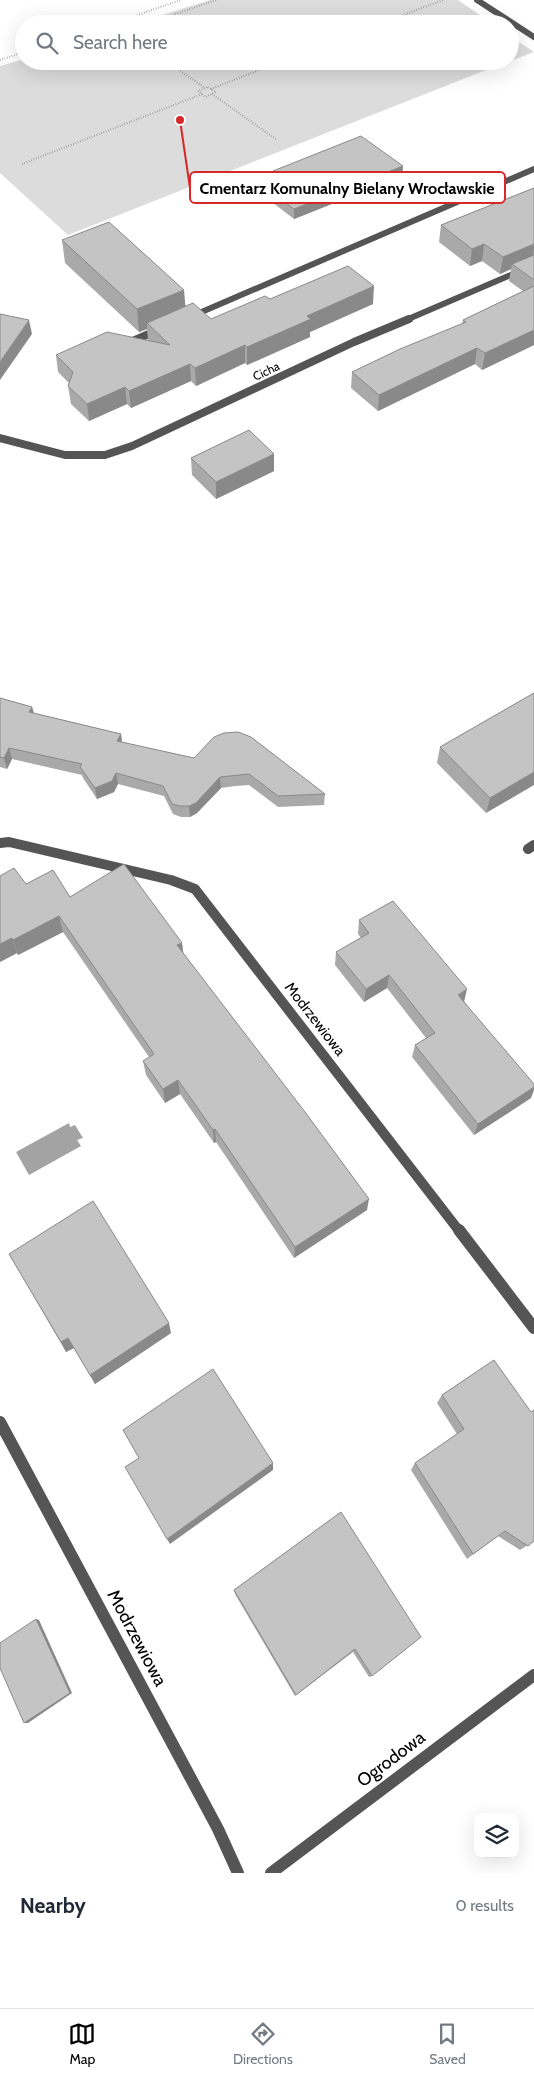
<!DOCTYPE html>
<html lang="en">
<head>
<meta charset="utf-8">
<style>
  :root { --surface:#fff; --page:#f2f2f3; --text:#1f2937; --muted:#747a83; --line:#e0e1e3; --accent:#000 }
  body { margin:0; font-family:Cabin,sans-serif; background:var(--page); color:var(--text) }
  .controls { position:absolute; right:15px; bottom:15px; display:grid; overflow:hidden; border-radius:10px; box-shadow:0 5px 20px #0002 }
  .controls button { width:45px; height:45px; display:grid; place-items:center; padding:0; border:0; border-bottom:1px solid var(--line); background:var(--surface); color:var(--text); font:25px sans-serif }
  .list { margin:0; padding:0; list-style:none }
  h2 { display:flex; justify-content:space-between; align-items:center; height:65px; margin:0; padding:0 20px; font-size:21px }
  h2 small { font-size:16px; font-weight:400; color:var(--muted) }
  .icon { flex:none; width:28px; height:28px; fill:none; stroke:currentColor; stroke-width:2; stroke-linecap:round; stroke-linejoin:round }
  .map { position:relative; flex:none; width:534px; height:1873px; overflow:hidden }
  .search { position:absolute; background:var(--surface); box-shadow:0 5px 20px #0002; left:15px; right:15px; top:15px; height:55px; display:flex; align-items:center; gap:12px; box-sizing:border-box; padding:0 18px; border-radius:28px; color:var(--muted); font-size:19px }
  .sheet { height:135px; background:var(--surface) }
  nav { display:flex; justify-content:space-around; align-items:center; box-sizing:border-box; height:70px; border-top:1px solid var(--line); background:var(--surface); font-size:14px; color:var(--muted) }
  nav a { display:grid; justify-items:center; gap:2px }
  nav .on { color:var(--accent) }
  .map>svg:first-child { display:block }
  .green { fill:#dcdcdc }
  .water { fill:#a3a3a3 }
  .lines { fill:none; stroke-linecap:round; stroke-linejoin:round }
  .path { stroke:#777; stroke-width:2; stroke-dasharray:0.5 2; stroke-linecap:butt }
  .minor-far3 { stroke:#555; stroke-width:6 }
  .minor-far2 { stroke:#555; stroke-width:8 }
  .minor-far1 { stroke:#555; stroke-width:10 }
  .minor { stroke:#555; stroke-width:12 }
  .wall { fill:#a9a9a9 }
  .shaded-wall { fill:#898989 }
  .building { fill:#c4c4c4; stroke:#898989 }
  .labels { text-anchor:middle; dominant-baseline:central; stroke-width:4; stroke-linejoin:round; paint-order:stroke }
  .far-street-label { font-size:12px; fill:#000; stroke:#fff }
  .street-label { font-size:15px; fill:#000; stroke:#fff }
  .near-street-label { font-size:18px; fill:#000; stroke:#fff }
  .leader { fill:none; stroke:#d62828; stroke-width:2 }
  .callout-dot { fill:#d62828; stroke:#fff; stroke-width:2 }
  .callout { fill:#fff; stroke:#d62828; stroke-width:2 }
  .callout-label { font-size:16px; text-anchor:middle; font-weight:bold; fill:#000 }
</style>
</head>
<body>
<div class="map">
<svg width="534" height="1873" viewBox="0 0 534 1873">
  <rect width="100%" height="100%" fill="#fff"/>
  <path class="green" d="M210 0H458L493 24H134Z
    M510 36 534 52 510 61Z
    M24 59V61H509L68 235 0 173V66Z"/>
  <path class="water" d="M69 1123 70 1127 75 1125 83 1138 77 1140 81 1146 29 1175 16 1152Z"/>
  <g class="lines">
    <path class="path" d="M111 24 181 0
      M147 24 216 0
      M379 24 443 0
      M0 60 24 52
      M166 61 205 88
      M208 87 216 92 205 97 198 91Z
      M211 89 282 61
      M212 94 277 140
      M22 164 202 94"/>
    <path class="minor-far3" d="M477 0 534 37
      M190 317 534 169
      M406 320 534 265"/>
    <path class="minor-far2" d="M126 344 158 330
      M0 438 65 455H105L132 446 354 342 409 319"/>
    <path class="minor-far1" d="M0 843 9 842 171 880 195 889 460 1232
      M528 849 534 845"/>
    <path class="minor" d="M459 1230 534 1328
      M0 1422 218 1829 238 1873
      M271 1873 534 1675"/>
  </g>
  <path class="wall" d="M403 166 402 176 294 219 259 192V182L273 177V171Z
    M534 188V345L482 370 475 364 378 411 351 388 352 372 462 324 463 320 523 291 509 281 511 269 500 274 482 261 470 266 439 242 441 225Z
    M62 240 211 319 270 299 373 304 310 332V337L247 365 245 363 196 386 191 381 131 408 127 404 89 421 71 404 68 386 69 383 58 372 56 355 148 341 147 329 139 332 65 263Z
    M274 454V471L216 499 192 475 191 458Z
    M534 693 486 813 437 763 440 747Z
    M0 698 32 707 34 713 121 734 122 742 325 794 324 805 278 807 249 785 235 786 221 788 197 813 190 817H181L173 814 164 796 118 784 114 792 97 799 83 778 82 775 12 759 7 769 0 767Z
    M26 884 70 897 182 943 183 953 367 1210 294 1258 216 1142 214 1143 180 1094 165 1103 146 1075 143 1061 149 1057 63 932 18 955 17 953 0 962Z
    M359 920 464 1001 531 1098 474 1135 412 1057 415 1045 426 1038 387 988 364 1002 335 965 336 952 361 938 358 934Z
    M9 1254 171 1333 95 1384 74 1348 66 1352Z
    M494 1360 534 1541 520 1550 498 1536 467 1559 411 1470 415 1463 457 1434 437 1403 442 1395Z
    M341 1512 372 1676 369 1677 353 1652 295 1696 235 1594 234 1590Z"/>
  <path class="shaded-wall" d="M403 166 402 176 294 219V209Z
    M484 244 482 261 470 266 472 249Z
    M534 244V250L532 260 512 264 511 269 500 274 503 257Z
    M374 286 373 304 310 332V337L247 365V347L307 316Z
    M184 290 186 313 147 323V329L139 332 137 309Z
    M29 320 32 334 0 380V362Z
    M534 330V345L482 370 485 353Z
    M245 345V363L196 386 195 368Z
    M477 348 475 364 378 411 379 395Z
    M190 364 191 381 131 408 129 391Z
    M125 387 127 404 89 421 87 404Z
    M274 454V471L216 499V482Z
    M32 707 35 718 29 712Z
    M121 734 122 745 117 741Z
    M9 748 12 759 7 769 4 758Z
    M534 772V785L486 813 490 798Z
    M116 773 118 784 114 792 97 799 95 788Z
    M220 777 221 788 197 813 190 817 189 806Z
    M59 916 63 932 18 955 13 940Z
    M12 938 17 953 0 962V944Z
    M182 943 184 958 177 945Z
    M389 975 387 988 364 1002 366 989Z
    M467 989 464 1002 458 995Z
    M178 1080 180 1094 165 1103 163 1089Z
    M534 1087V1090L531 1098 474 1135 478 1124Z
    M215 1129 216 1142 214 1143 213 1130Z
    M369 1199 367 1210 294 1258 295 1247Z
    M169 1323 171 1333 95 1384 90 1375Z
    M68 1338 74 1348 66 1352 61 1342Z
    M273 1463V1470L170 1544 167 1539Z
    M36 1619 39 1620 72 1693 28 1723H24Z"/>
  <path class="building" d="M361 136 403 166 294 209 259 182 278 175 273 171Z
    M534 188V244L503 257 484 244 472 249 441 225Z
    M109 222 184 290 137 309 62 240Z
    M534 255V280L512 264Z
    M348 266 374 286 307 316 311 319 247 347 245 345 195 368 190 364 129 391 125 387 87 404 68 386 73 372 56 355 107 332 170 345 147 323 193 303 211 319 265 296 270 299Z
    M534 286V330L485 353 477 348 379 395 352 372 400 349 466 322 463 320Z
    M0 314 29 320 0 362Z
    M249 430 274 454 216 482 191 458Z
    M534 693V772L490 798 440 747Z
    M0 698 32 707 29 712 121 734 117 741 194 758 214 737 224 733 238 732 251 737 325 794 278 796 249 774 220 777 196 803 189 806H180L172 804 163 786 116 773 112 781 95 788 80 767 82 764 9 748 4 758 0 757Z
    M124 864 182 943 177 945 305 1112 369 1199 295 1247 215 1129 213 1130 178 1080 163 1089 143 1061 154 1054 59 916 13 940 12 938 0 944V876L14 868 26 884 53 870 70 897Z
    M393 901 467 989 458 995 534 1084V1087L478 1124 415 1045 435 1033 389 975 366 989 336 952 369 933 359 920Z
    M93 1201 169 1323 90 1375 68 1338 61 1342 9 1254Z
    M494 1360 531 1412 534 1410V1541L528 1546 505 1531 473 1554 415 1463 464 1429 442 1395Z
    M213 1369 273 1463 167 1539 125 1467 139 1458 123 1430Z
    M341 1512 421 1637 372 1676 355 1649 296 1695 234 1590Z
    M36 1619 70 1693 24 1723 0 1668V1643Z"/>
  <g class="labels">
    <g class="far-street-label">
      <text transform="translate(266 371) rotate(-25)">Cicha</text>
    </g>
    <g class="street-label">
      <text transform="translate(315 1019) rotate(52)">Modrzewiowa</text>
    </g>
    <g class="near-street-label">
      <text transform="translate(137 1638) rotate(62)">Modrzewiowa</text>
      <text transform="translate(391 1759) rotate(-37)">Ogrodowa</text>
    </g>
  </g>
  <path class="leader" d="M180 120L190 188"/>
  <circle class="callout-dot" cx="180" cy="120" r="5"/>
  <rect class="callout" x="190" y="172" width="315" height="31" rx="5"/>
  <g class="callout-label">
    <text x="347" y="194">Cmentarz Komunalny Bielany Wrocławskie</text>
  </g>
</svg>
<div class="controls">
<button><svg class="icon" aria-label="layers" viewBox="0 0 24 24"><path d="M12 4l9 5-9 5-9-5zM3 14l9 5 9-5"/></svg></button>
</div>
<div class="search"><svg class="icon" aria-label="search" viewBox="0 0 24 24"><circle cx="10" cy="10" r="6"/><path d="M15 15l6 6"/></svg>Search here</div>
</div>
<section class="sheet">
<h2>Nearby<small>0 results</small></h2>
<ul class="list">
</ul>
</section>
<nav>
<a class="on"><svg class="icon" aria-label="map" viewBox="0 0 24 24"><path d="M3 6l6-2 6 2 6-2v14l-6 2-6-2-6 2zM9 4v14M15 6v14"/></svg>Map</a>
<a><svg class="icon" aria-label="directions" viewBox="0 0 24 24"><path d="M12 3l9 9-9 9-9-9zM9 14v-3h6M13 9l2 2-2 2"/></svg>Directions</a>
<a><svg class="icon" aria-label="saved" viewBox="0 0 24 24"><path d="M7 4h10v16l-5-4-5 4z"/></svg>Saved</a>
</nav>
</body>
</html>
